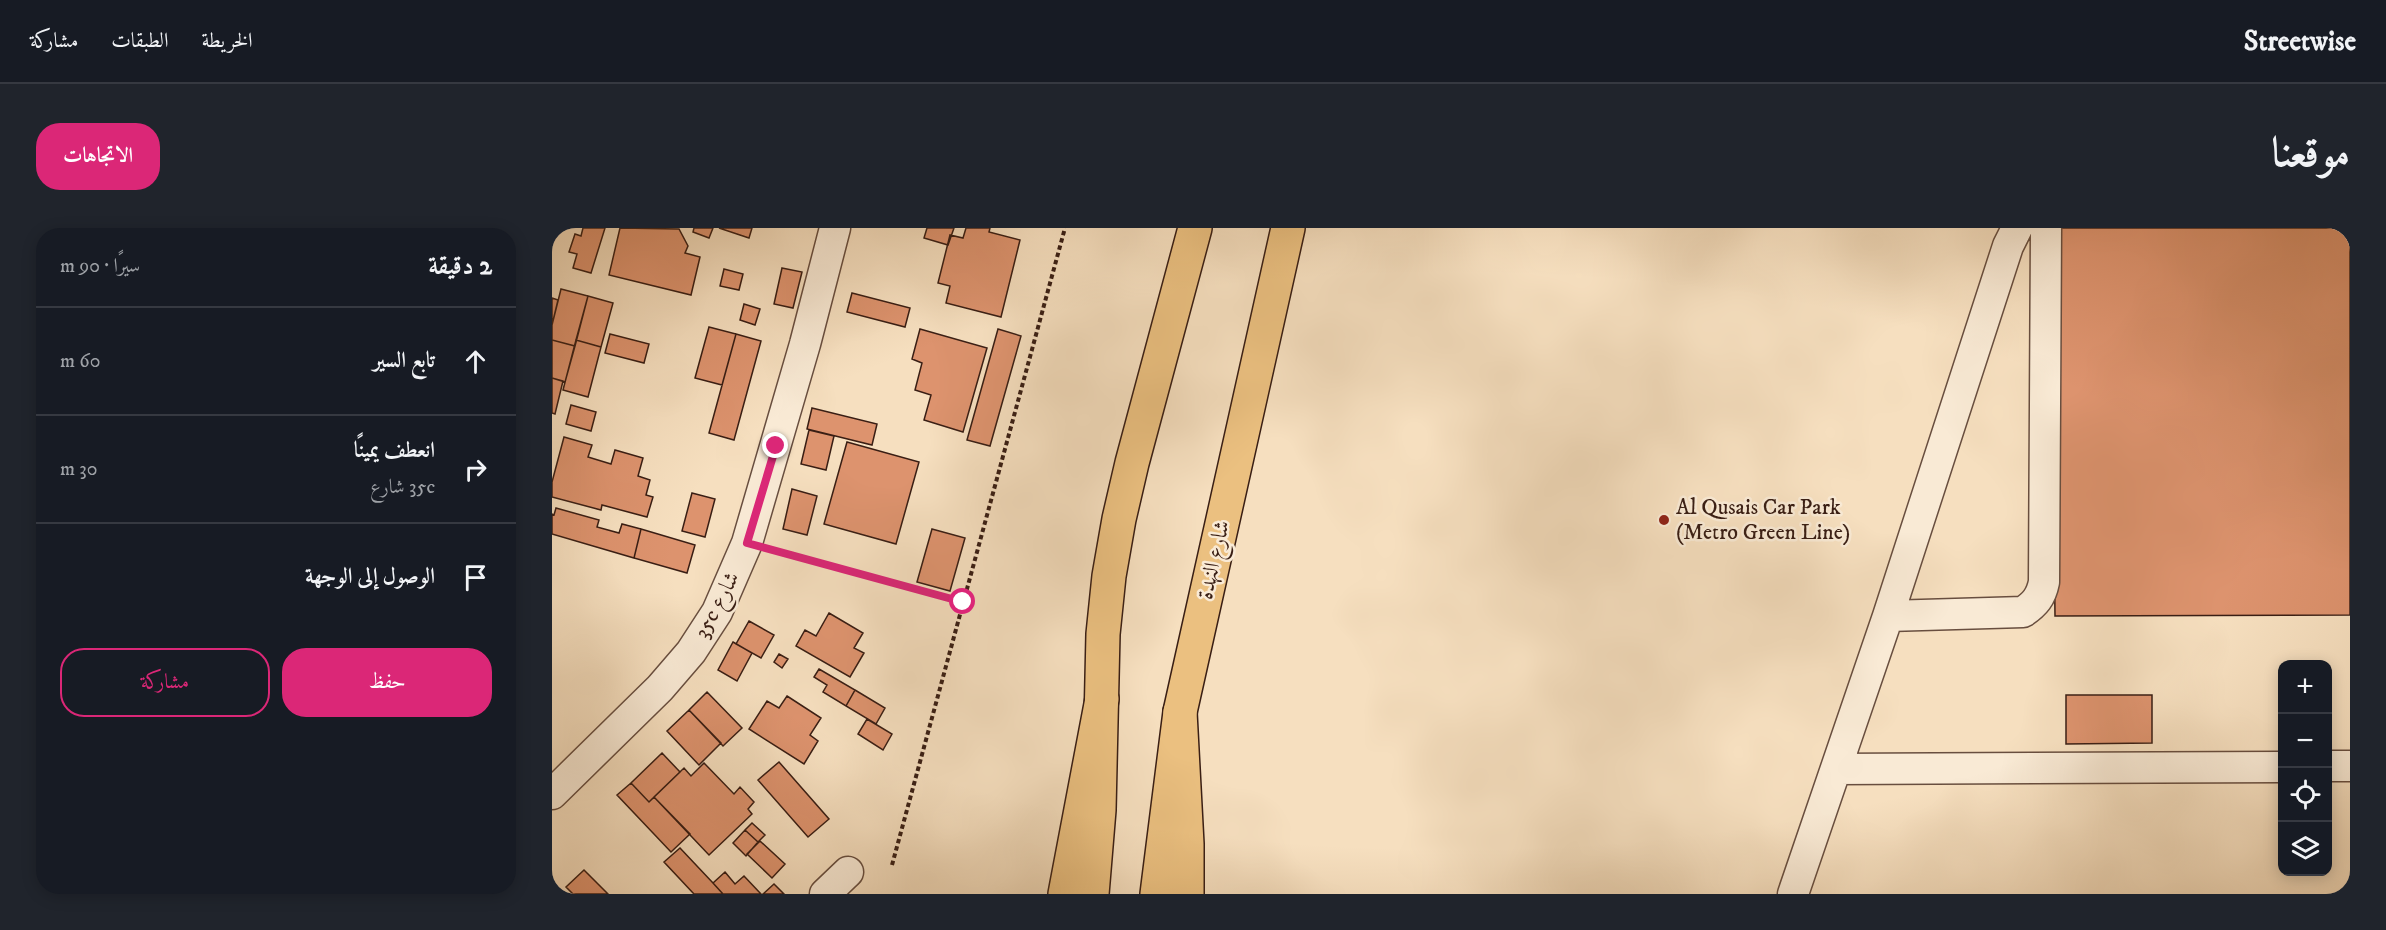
<!DOCTYPE html>
<html lang="ar">
<head>
<meta charset="utf-8">
<style>
  :root { --surface:#171b24; --page:#20242c; --text:#f1f3f6; --muted:#9ea1a6; --line:#363941; --accent:#db2777 }
  body { margin:0; font-family:"IM FELL DW Pica",Amiri,serif; background:var(--page); color:var(--text); direction:rtl }
  .controls { position:absolute; right:18px; bottom:18px; display:grid; overflow:hidden; border-radius:12px; box-shadow:0 3px 15px #0003 }
  .controls button { width:54px; height:54px; display:grid; place-items:center; padding:0; border:0; border-bottom:2px solid var(--line); background:var(--surface); color:var(--text); font:30px sans-serif }
  .stop { position:absolute; width:18px; height:18px; margin:-14px; border:4px solid #db2777; border-radius:50%; background:#fff }
  .stop.end { background:#db2777; border-color:#fff; box-shadow:0 2px 6px #0008 }
  .list { margin:0; padding:0; list-style:none }
  h2 { display:flex; justify-content:space-between; align-items:center; height:78px; margin:0; padding:0 24px; font-size:26px }
  h2 small { font-size:20px; font-weight:400; color:var(--muted) }
  .list li { display:grid; grid-template-columns:39px 1fr auto; gap:18px; align-items:center; box-sizing:border-box; height:108px; padding:0 24px; border-top:2px solid var(--line) }
  .list b { display:block; font-size:22px; white-space:nowrap }
  .list p { margin:0; font-size:20px; white-space:nowrap; color:var(--muted) }
  .list em { font-size:20px; font-style:normal; color:var(--muted) }
  .actions { display:flex; gap:12px; padding:18px 24px }
  .actions a { flex:1; padding:14px 0; border:2px solid var(--accent); border-radius:24px; text-align:center; font-size:21px; color:var(--accent) }
  .actions .main { background:var(--accent); color:#fff }
  .icon { flex:none; width:33px; height:33px; fill:none; stroke:currentColor; stroke-width:2; stroke-linecap:round; stroke-linejoin:round }
  .map { position:relative; flex:none; width:1798px; height:666px; overflow:hidden; direction:ltr; border-radius:24px }
  header { display:flex; align-items:center; gap:36px; box-sizing:border-box; height:84px; padding:0 30px; background:var(--surface); border-bottom:2px solid var(--line) }
  header strong { font-size:28px }
  nav { display:flex; gap:33px; margin-inline-start:auto; font-size:21px }
  .intro { display:flex; align-items:center; justify-content:space-between; box-sizing:border-box; height:144px; padding:0 36px }
  h1 { margin:0; font-size:42px }
  .button { padding:15px 27px; border-radius:24px; background:var(--accent); color:#fff; font-size:21px; font-weight:700 }
  main { display:flex; gap:36px; padding:0 36px }
  aside { flex:1; background:var(--surface); border-radius:24px; box-shadow:0 3px 15px #0003 }
  .map>svg:first-child { display:block }
  .building { fill:#dd936e; stroke:#391e14; stroke-width:1.5 }
  .lines { fill:none; stroke-linecap:round; stroke-linejoin:round }
  .minor-casing { stroke:#684e3f; stroke-width:33 }
  .major-casing { stroke:#391e14; stroke-width:36 }
  .highway-casing { stroke:#391e14; stroke-width:36 }
  .path { stroke:#391e14; stroke-width:4; stroke-dasharray:4.5 3; stroke-linecap:butt }
  .minor { stroke:#f9ead5; stroke-width:30 }
  .major { stroke:#ebc080; stroke-width:33 }
  .highway { stroke:#ebc080; stroke-width:33 }
  .route { stroke:#db2777; stroke-width:8 }
  .poi-dot { fill:#8f2418; stroke:#f9ead5; stroke-width:2 }
  .labels { text-anchor:middle; dominant-baseline:central; stroke-width:5; stroke-linejoin:round; paint-order:stroke }
  .poi-label { font-size:22px; fill:#391e14; stroke:#f9ead5; text-anchor:start }
  .street-label { font-size:22px; fill:#391e14; stroke:#f9ead5 }
</style>
</head>
<body>
<header>
<strong>Streetwise</strong>
<nav><a>الخريطة</a><a>الطبقات</a><a>مشاركة</a></nav>
</header>
<div class="intro"><h1>موقعنا</h1><a class="button">الاتجاهات</a></div>
<main>
<div class="map">
<svg width="1798" height="666" viewBox="0 0 1798 666">
  <rect width="100%" height="100%" fill="#f6dfbf"/>
  <filter id="stains"><feTurbulence type="fractalNoise" baseFrequency=".00333" numOctaves="4"/><feColorMatrix values="0 0 0 0 .2 0 0 0 0 .09 0 0 0 0 .02 0 0 0 .5 -.17"/></filter>
  <radialGradient id="worn" r=".72"><stop offset=".6" stop-color="#630" stop-opacity="0"/><stop offset="1" stop-color="#630" stop-opacity=".3"/></radialGradient>
  <path class="building" d="M31 0H53L39 45 21 40 25 26 17 24 23 6 29 8Z
    M68 0 127 1 136 18 133 25 148 29 139 67 57 47Z
    M142 0H161L157 10 141 4Z
    M167 0H200L197 10Z
    M375 0H402L396 17 372 10Z
    M414 0H438L437 4 468 12 449 89 394 75 398 58 386 55 398 7 411 10Z
    M1499 0H1798V387L1503 388Z
    M230 40 250 44 241 80 222 76Z
    M172 41 191 46 187 62 168 58Z
    M9 61 36 68 23 118 0 112V97Z
    M300 65 358 80 353 99 295 84Z
    M36 68 61 75 49 119 24 112Z
    M0 70 6 72 0 97Z
    M192 76 208 81 203 97 188 92Z
    M157 99 184 106 170 157 143 150Z
    M368 101 435 120 411 204 372 192 379 167 363 162 370 135 360 131Z
    M446 101 469 108 438 218 415 212Z
    M58 106 97 116 92 135 53 125Z
    M184 106 209 113 182 212 157 205Z
    M0 112 23 118 13 154 0 150Z
    M24 112 49 119 36 169 11 162Z
    M0 150 11 153 3 186 0 185Z
    M19 177 44 184 39 203 14 196Z
    M260 180 325 196 320 217 255 201Z
    M257 202 282 208 274 242 249 236Z
    M12 209 40 217 36 229 59 236 63 222 91 230 86 248 98 252 94 267 101 269 95 289 50 277 49 282 0 269V254Z
    M295 214 367 234 344 316 272 296Z
    M240 261 265 268 255 307 231 301Z
    M140 265 163 271 153 309 130 303Z
    M4 280 47 292 45 299 67 305 70 296 89 301 82 330 0 306V286L2 287Z
    M89 301 143 317 135 345 82 330Z
    M380 301 413 310 398 363 365 354Z
    M277 385 311 405 302 420 312 425 298 449 244 418 253 402 264 408Z
    M197 393 222 407 209 430 184 416Z
    M181 414 200 425 185 453 166 442Z
    M227 426 236 431 230 440 222 434Z
    M267 441 303 462 294 478 271 464 275 457 262 449Z
    M303 462 333 480 324 496 294 478Z
    M155 464 190 500 171 518 137 482Z
    M1514 467H1600V515L1514 516Z
    M235 468 269 490 258 507 266 513 252 536 197 501 215 473 227 480Z
    M137 482 169 515 147 537 115 503Z
    M315 491 340 506 331 522 306 506Z
    M110 525 128 544 97 574 79 555Z
    M227 534 277 591 256 609 206 552Z
    M152 535 182 566 188 559 202 574 196 581 200 586 157 627 102 569 132 540 139 548Z
    M79 555 97 574 102 569 138 606 119 624 65 567Z
    M200 595 213 607 206 614 193 602Z
    M193 602 206 614 194 628 181 615Z
    M208 613 233 636 220 650 195 626Z
    M128 620 161 655 171 666H142L112 634Z
    M32 642 56 666H21L14 659Z
    M173 644 183 656 192 648 209 666H171L161 655Z
    M222 656 232 666H211Z"/>
  <g class="lines">
    <g class="minor-casing">
      <path id="minor" d="M1336 388 1471 384C1483 376 1489 369 1492 354L1494 0
        M1776 538H1798
        M1284 541 1730 539
        M0 566 108 460 139 424 165 384 195 315 253 116 283 0
        M273 666 296 644
        M1241 666 1336 388 1456 18 1465 0"/>
    </g>
    <g class="major-casing">
      <path id="major" d="M540 666 547 582 551 406 557 348 567 291 580 235 643 0
        M605 666 628 484 736 0"/>
    </g>
    <g class="highway-casing">
      <path id="highway" d="M628 484 635 616V666
        M513 666 550 471"/>
    </g>
    <path class="path" d="M222 322 411 374
      M340 637 513 0"/>
    <use href="#minor" class="minor"/>
    <use href="#major" class="major"/>
    <use href="#highway" class="highway"/>
  </g>
  <g class="lines">
    <path class="route" d="M224 218 195 315 411 374"/>
  </g>
  <circle class="poi-dot" cx="1112" cy="292" r="6"/>
  <g class="labels">
    <g class="poi-label">
      <text x="1124" y="279">Al Qusais Car Park<tspan x="1124" dy="25">(Metro Green Line)</tspan></text>
    </g>
    <g class="street-label">
      <text transform="translate(662 332) rotate(-77)">شارع النهدة</text>
      <text transform="translate(165 377) rotate(-62)">35c شارع</text>
    </g>
  </g>
  <rect width="100%" height="100%" filter="url(#stains)"/>
  <rect width="100%" height="100%" fill="url(#worn)"/>
</svg>
<div class="controls">
<button>+</button>
<button>−</button>
<button><svg class="icon" aria-label="locate" viewBox="0 0 24 24"><circle cx="12" cy="12" r="6"/><path d="M12 2v4M12 18v4M2 12h4M18 12h4"/></svg></button>
<button><svg class="icon" aria-label="layers" viewBox="0 0 24 24"><path d="M12 4l9 5-9 5-9-5zM3 14l9 5 9-5"/></svg></button>
</div>
<div class="stop" style="left:411px;top:374px"></div>
<div class="stop end" style="left:224px;top:218px"></div>
</div>
<aside>
<h2>2 دقيقة<small>سيرًا · 90 m</small></h2>
<ul class="list">
<li><svg class="icon" aria-label="ahead" viewBox="0 0 24 24"><path d="M12 20V5M6 11l6-6 6 6"/></svg><div><b>تابع السير</b></div><em>60 m</em></li>
<li><svg class="icon" aria-label="right" viewBox="0 0 24 24"><path d="M7 20v-9h11M14 6l5 5-5 5"/></svg><div><b>انعطف يمينًا</b><p>35c شارع</p></div><em>30 m</em></li>
<li><svg class="icon" aria-label="arrive" viewBox="0 0 24 24"><path d="M6 21V4h12l-3 4 3 4H6"/></svg><div><b>الوصول إلى الوجهة</b></div></li>
</ul>
<div class="actions"><a class="main">حفظ</a><a>مشاركة</a></div>
</aside>
</main>
</body>
</html>
